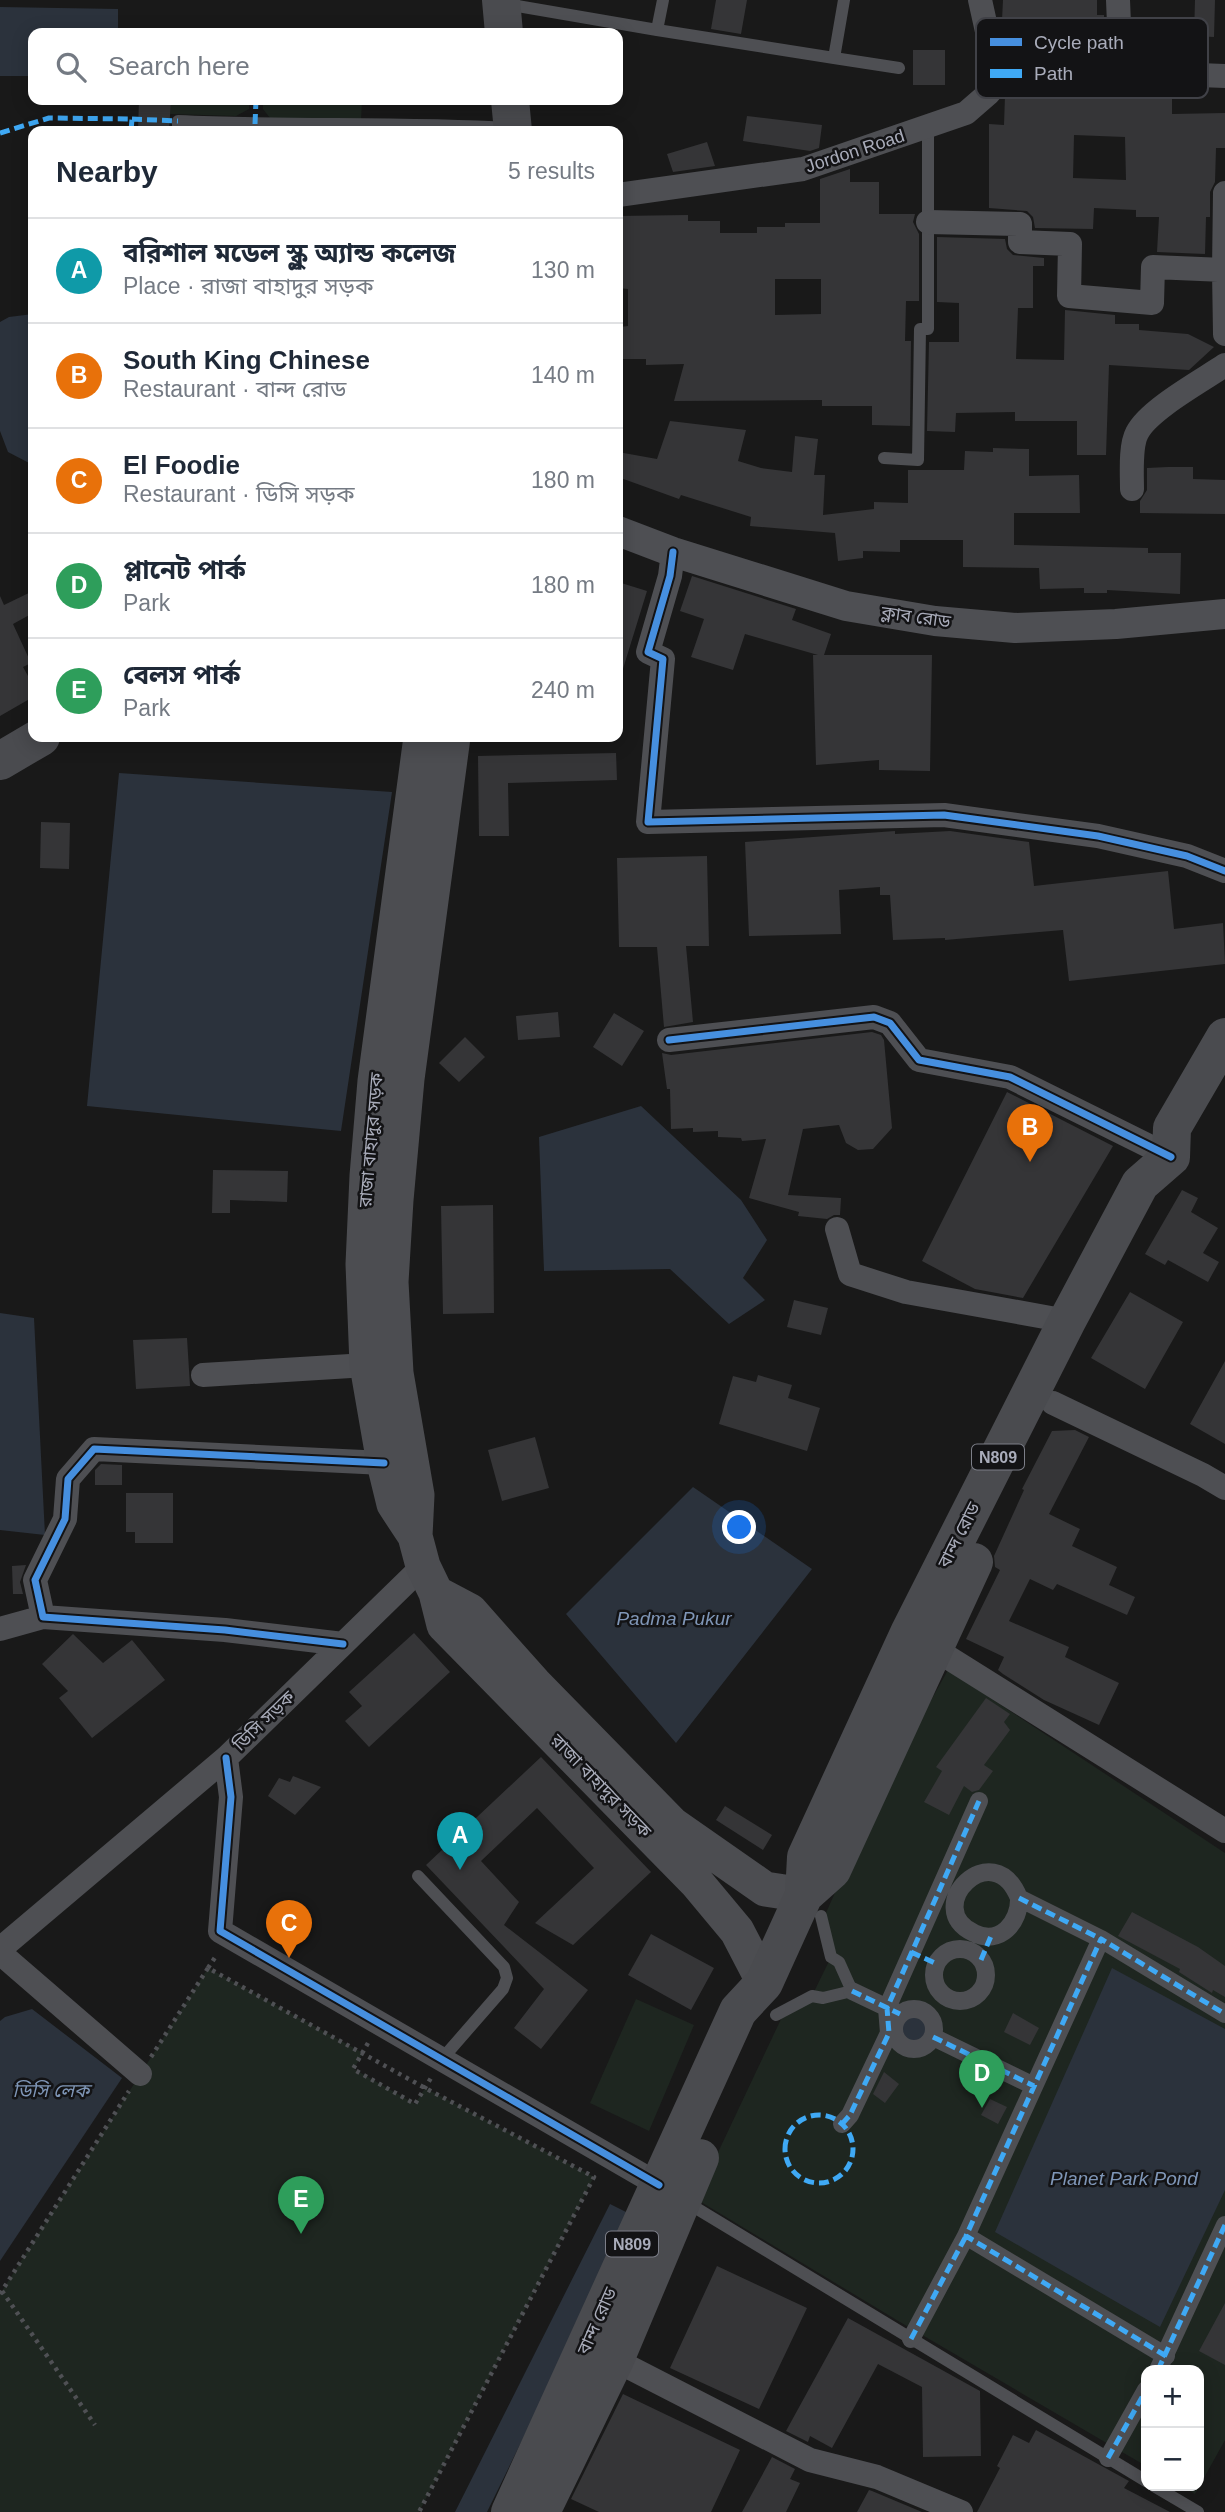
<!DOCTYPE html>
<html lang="en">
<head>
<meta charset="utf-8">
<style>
  :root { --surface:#fff; --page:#f2f2f3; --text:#1f2937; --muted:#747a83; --line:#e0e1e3; --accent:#db2777 }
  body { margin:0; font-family:Helvetica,"Noto Sans Bengali",sans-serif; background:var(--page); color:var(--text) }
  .controls { position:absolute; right:21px; bottom:21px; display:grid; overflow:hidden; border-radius:14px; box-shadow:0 4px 18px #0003 }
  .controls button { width:63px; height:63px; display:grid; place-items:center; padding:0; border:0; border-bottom:2px solid var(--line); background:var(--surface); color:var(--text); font:35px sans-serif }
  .you { position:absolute; left:740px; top:1528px; width:24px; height:24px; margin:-18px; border:5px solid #fff; border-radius:50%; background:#1a73e8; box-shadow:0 0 0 10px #1a73e833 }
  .badge { display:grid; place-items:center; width:46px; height:46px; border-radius:50%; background:var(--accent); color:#fff; font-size:23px; font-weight:700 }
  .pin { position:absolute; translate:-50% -58px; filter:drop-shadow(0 2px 4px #0008) }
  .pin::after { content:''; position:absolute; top:37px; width:24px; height:21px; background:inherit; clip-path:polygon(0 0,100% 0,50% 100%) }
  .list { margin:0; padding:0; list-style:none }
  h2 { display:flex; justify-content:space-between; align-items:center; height:91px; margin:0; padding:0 28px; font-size:30px }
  h2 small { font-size:23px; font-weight:400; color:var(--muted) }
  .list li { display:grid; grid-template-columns:46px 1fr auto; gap:21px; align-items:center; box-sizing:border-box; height:105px; padding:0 28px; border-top:2px solid var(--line) }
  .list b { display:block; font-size:26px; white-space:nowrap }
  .list p { margin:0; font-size:23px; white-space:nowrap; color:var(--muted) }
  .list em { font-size:23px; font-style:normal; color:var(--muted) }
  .icon { flex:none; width:38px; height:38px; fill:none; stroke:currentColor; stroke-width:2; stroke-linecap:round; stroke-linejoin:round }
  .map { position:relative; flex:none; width:1225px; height:2512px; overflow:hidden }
  .search { position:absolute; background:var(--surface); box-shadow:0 4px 18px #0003; left:28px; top:28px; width:595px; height:77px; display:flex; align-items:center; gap:18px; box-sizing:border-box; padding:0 24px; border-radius:14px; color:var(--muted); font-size:26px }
  .panel { position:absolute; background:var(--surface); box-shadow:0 4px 18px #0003; left:28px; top:126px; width:595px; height:616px; border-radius:14px }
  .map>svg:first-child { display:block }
  .green { fill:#1e2620 }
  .water { fill:#2b323c }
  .building { fill:#353537; fill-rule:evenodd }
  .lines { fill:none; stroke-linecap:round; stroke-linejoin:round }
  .path { stroke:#4f5054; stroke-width:4.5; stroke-dasharray:3.5 5; stroke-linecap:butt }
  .service { stroke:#4e4f53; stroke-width:12 }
  .pedestrian { stroke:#4e4f53; stroke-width:18 }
  .minor { stroke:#4e4f53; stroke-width:24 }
  .tertiary { stroke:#4e4f53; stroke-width:30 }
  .secondary { stroke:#4c4d51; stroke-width:35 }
  .primary { stroke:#4a4b4f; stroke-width:38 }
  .trunk { stroke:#4a4b4f; stroke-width:38 }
  .quiet { stroke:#3fa9f5; stroke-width:5; stroke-dasharray:10 5; stroke-linecap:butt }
  .cycleway-casing { stroke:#131315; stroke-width:11 }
  .cycleway { stroke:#468fdf; stroke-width:7 }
  .labels { text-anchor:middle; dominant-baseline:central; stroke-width:5; stroke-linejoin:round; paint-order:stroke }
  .shield { fill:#131315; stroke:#7c7e88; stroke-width:2 }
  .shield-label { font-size:16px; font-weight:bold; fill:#a9acba }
  .street-label { font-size:18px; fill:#a9acba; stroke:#131315 }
  .water-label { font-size:19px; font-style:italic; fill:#7f96b7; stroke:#131315 }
  .key { fill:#131315; stroke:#404147; stroke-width:2 }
  .key-label { font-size:19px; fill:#a9acba }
</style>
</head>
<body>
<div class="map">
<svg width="1225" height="2512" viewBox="0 0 1225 2512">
  <rect width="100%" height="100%" fill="#191919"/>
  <path class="green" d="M171 100H249V109L236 116 170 114Z
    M263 100H362L361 121 270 118 263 109Z
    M948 1670 1225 1853V2440L1195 2494 1181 2486H1199V2370H1146V2466L900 2322 696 2199 782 2017 812 1996 831 1957 825 1915 910 1725 925 1711Z
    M208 1968 363 2053 354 2069 415 2104 425 2088 594 2177 419 2512H0V2294Z
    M636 1999 694 2025 649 2131 590 2103Z"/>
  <path class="water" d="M0 7 118 9V33H33V76H0Z
    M33 314V465L8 452 0 431V322L9 317Z
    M119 773 392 792 341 1131 87 1106Z
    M641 1106 741 1200 767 1240 743 1278 765 1300 729 1324 670 1269 544 1271 539 1137Z
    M0 1313 34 1318 45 1535 0 1530Z
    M693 1487 812 1569 676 1743 566 1614Z
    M1112 1968 1225 2029V2190L1160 2327 995 2232Z
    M32 2009 122 2078 0 2261V2021L5 2017Z
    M900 2028a14 14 0 1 1 28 0a14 14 0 1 1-28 0Z
    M610 2204 632 2215 487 2512H455Z"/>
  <path class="building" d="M716 0H747L741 34 711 29Z
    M1003 0H1097V15H1104L1106 73 1113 84 1120 87 1172 89V114L1225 113V148H1216L1215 182 1210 192V217H1206L1205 254 1157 252 1159 217H1136V210L1094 208 1093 229 1035 228 1033 217 1027 211 989 208V124L1004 125 1005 96H1017L1018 50 1032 49 1018 45V21L1002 20ZM1074 135 1125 137 1126 180 1073 178Z
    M1195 0H1215L1214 37 1194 36Z
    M913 50H945V85H913Z
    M139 100H171L169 131H138Z
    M747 116 822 125 819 148 810 151 743 141Z
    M707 142 715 166 673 172 667 154Z
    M850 169V182H879V214H915L913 222 919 234V301H906L905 341H911L910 426 872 425V406H822V400L674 401 684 364 646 365V359H620V327L628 326V289L618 288V216L688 215V221H720V233H757V227H785V223H820V179ZM775 279H821V314L775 315Z
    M937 237 1005 239 1007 249 1013 255 1044 258V266H1033V308H1018L1016 359 1064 360 1065 310 1115 315V324H1139V330L1188 334 1214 347 1189 370 1109 365 1106 455H1077V421H1015V412L956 413 955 432 927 431 929 342H959V303L937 302Z
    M670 421 746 430 738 461 761 468 792 472 795 436 818 439 814 475H825L823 515 874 509V502L908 503V470H964L965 451 993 452V448L1029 449V476L1079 475 1080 513H1014V545L1148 548V553H1181L1180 594 1107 590V593H1084V588L1040 589 1039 568 963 567V540H900V552L863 551V558L838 561 835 533 750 526 751 517 681 495 679 499 618 477V452L657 459Z
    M1168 467H1193V479L1225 480V514L1140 513V501L1147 490V468Z
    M692 576 796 609 792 620 831 634 824 655H932L930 771 879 770V760L816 765 813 655H818L745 634 733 670 691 657 704 619 680 611Z
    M618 582 647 591 622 672H618Z
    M33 591V613L13 624 31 663 23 667 33 685V697L0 716V596L4 605Z
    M616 753 617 780 508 783 509 836H479L478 756Z
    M41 822 70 823 69 869 40 868Z
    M895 831V834L950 831 1029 842 1034 886 1168 871 1174 929 1223 923 1225 964 1069 981 1063 930 945 940V938L893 940 890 895H880V887L839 890 841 934 749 936 745 842Z
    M707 856 709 946H686L693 1022 664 1027 657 947H619L617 858Z
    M558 1012 560 1037 518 1040 516 1016Z
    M614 1013 644 1031 622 1066 593 1047Z
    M872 1032 881 1035 884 1040 892 1128 873 1149 858 1150 846 1143 839 1125 803 1129 788 1195 841 1198 840 1215H834L827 1219 798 1216 799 1212 749 1198 766 1139 742 1141 741 1138 718 1137V1131L693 1132V1128L671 1129 670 1089H667L662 1053 671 1055Z
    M465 1037 485 1057 459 1082 439 1063Z
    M1007 1092 1113 1146 1023 1298 975 1289 922 1261Z
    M213 1170 288 1171 287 1202 230 1200V1213H212Z
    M1182 1190 1198 1198 1191 1212 1218 1228 1203 1253 1219 1262 1208 1282 1168 1260 1165 1265 1145 1254Z
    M493 1205 494 1313 443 1314 441 1206Z
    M1130 1292 1183 1322 1145 1389 1091 1358Z
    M794 1300 828 1308 821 1335 787 1327Z
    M187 1338 190 1386 136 1389 133 1340Z
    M1225 1361V1444L1190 1424Z
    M758 1375 792 1385 788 1398 820 1408 807 1451 719 1424 733 1376 756 1382Z
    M1075 1430 1089 1437 1049 1514 1080 1529 1072 1546 1117 1567 1109 1585 1135 1597 1127 1615 1057 1584 1053 1590 1030 1579 1009 1621 1069 1647 1065 1657 1119 1683 1099 1725 1044 1700 1003 1674 998 1670 1004 1657 966 1639 1000 1570 995 1567 994 1556 1024 1490 1022 1489 1052 1431Z
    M535 1437 549 1488 502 1501 488 1450Z
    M101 1464 122 1465V1485H95V1470Z
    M126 1493H173V1543H135V1532H126Z
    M26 1565 20 1582 23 1594H13L12 1566Z
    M414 1633 450 1672 369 1747 345 1721 362 1706 349 1692Z
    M73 1634 103 1663 132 1640 165 1680 92 1738 59 1698 68 1691 42 1664Z
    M986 1698 1010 1714 1004 1722 1010 1730 984 1765 993 1771 979 1790 972 1792 964 1786 949 1815 924 1802 942 1771 936 1767Z
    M541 1757 651 1872 573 1945 535 1923 594 1868 537 1808 481 1861 519 1902 504 1925 588 1990 541 2049 514 2028 544 1989 426 1865Z
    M293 1776 321 1787 295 1815 268 1796 279 1778 290 1782Z
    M725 1806 772 1835 763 1850 716 1820Z
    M1132 1912 1198 1947 1225 1966V1997L1213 1990 1212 1993 1179 1972 1180 1969 1118 1936Z
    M651 1934 714 1968 691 2010 628 1975Z
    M1013 2013 1039 2028 1030 2045 1004 2032Z
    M884 2072 899 2084 885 2103 873 2094Z
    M990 2099 1007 2107 998 2124 981 2115Z
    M717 2266 807 2308 759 2409 670 2368Z
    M1225 2303V2365L1199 2351Z
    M848 2318 980 2391 981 2456 923 2457 922 2387 878 2364 832 2448 810 2436 808 2442 786 2431Z
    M623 2394 740 2450 711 2512H599L571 2499Z
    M1036 2430 1129 2481 1124 2488 1170 2512H977L1000 2468 997 2466 1013 2435 1029 2443Z
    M772 2457 795 2469 790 2479 800 2483 786 2512H742Z
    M869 2490 872 2491 922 2512H857Z"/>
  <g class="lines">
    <path class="path" d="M208 1968 216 1956 218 1957
      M368 2043 353 2069 415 2104 431 2078
      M151 2057 208 1968 425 2088 594 2177 419 2512
      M2 2291 95 2425
      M0 2294 129 2091"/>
    <path class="service" d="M663 0 657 30 834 58
      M844 0 834 58 899 68
      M506 4 657 30
      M178 131V121C289 126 400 122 510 128
      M884 458 918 460 920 329H928V126
      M418 1876 504 1967 507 1978 503 1989 442 2059
      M776 2015 812 1996 823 1998 852 1991 839 1962 831 1957 821 1916
      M686 2202 1146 2481
      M1154 2486 1198 2512"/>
    <path class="pedestrian" d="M1019 1898C1020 1922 1000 1946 974 1933 920 1908 993 1833 1019 1898L1101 1939
      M934 1975a26 26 0 1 1 52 0a26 26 0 1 1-52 0Z
      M852 1991 896 2012
      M894 2029a20 20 0 1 1 40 0a20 20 0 1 1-40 0Z
      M933 2037 1034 2086
      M842 2124 850 2115 889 2033 887 2008 979 1801
      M911 2339 966 2236
      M1166 2356 966 2236 1101 1939 1225 2014
      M1158 2370 1225 2225
      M1108 2458 1146 2390"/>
    <path class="minor" d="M1118 0 1121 72 1225 76
      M618 195 803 169 966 113 989 93 994 63 980 0
      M928 222 1020 224V242L1070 244 1069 296 1152 303 1153 267 1224 270 1225 334
      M1224 270 1225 193
      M1132 489C1132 474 1130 446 1137 433 1148 410 1203 380 1225 365
      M673 552 670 576 648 652 663 659 648 822 944 815 1098 836 1187 856 1225 871
      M669 1040 874 1017 890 1023 919 1060 1010 1077 1171 1157
      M837 1229 850 1274 906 1292 1067 1321
      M203 1375 367 1365
      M1053 1403 1203 1475 1225 1488
      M0 1629 43 1617
      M343 1644 225 1630 43 1617 35 1580 65 1519 68 1479 94 1449 384 1463
      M933 1648 1225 1831
      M226 1758 231 1797 220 1931 659 2185
      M0 1949 226 1758 423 1566
      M0 1953 140 2074
      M615 2360 810 2460 877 2477 961 2512"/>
    <path class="tertiary" d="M618 531 673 552 846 606 935 621 1015 628 1116 624 1225 614"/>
    <path class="secondary" d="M453 737 407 1079 396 1200 391 1282 396 1373 417 1495 415 1536 423 1566 436 1593 444 1625 697 1883 737 1931 764 1983
      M415 1536 394 1504 384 1463 367 1365 363 1264 367 1176 375 1081 421 737
      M436 1593 470 1611 534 1683 672 1824 765 1889 804 1895"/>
    <path class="primary" d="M501 0 504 33
      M510 100 513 131
      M0 761 41 737"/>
    <path class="trunk" d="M804 1895 832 1870 974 1562
      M510 2512 738 2011 764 1983 804 1895 806 1857 910 1631 1067 1321 1140 1184 1171 1157 1172 1128 1225 1037
      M541 2512 615 2360 700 2158"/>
    <path class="quiet" d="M132 119 178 121
      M255 124 256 100
      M0 133 49 118 132 119 131 131
      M1019 1898 1101 1939
      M911 1952 937 1964
      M981 1960 991 1936
      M852 1991 900 2014
      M933 2037 1034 2086
      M785 2149a34 34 0 1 1 68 0a34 34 0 1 1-68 0Z
      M842 2124 850 2115 889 2033 887 2008 979 1801
      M911 2339 966 2236
      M1166 2356 966 2236 1101 1939 1225 2014
      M1158 2370 1225 2225
      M1108 2458 1146 2390"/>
    <g class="cycleway-casing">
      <path id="cycleway" d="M673 552 670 576 648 652 663 659 648 822 944 815 1098 836 1187 856 1225 871
        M669 1040 874 1017 890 1023 919 1060 1010 1077 1171 1157
        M343 1644 225 1630 43 1617 35 1580 65 1519 68 1479 94 1449 384 1463
        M226 1758 231 1797 220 1931 659 2185"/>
    </g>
    <use href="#cycleway" class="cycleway"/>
  </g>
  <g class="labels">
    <g class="shield">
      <rect x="972" y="1444.5" width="52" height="25" rx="5"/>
      <rect x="606" y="2231.5" width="52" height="25" rx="5"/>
    </g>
    <g class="shield-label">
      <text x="998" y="1457">N809</text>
      <text x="632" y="2244">N809</text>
    </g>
    <g class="street-label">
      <text transform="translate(855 151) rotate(-18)">Jordon Road</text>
      <text transform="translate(916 617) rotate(8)">ক্লাব রোড</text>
      <text transform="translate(371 1140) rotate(-85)">রাজা বাহাদুর সড়ক</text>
      <text transform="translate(959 1535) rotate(-63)">বান্দ রোড</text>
      <text transform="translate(264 1721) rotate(-44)">ডিসি সড়ক</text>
      <text transform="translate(601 1786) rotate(46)">রাজা বাহাদুর সড়ক</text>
      <text transform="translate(597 2321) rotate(-66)">বান্দ রোড</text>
    </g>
    <g class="water-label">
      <text x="674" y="1618">Padma Pukur</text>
      <text x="51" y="2090">ডিসি লেক</text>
      <text x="1124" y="2178">Planet Park Pond</text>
    </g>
  </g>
  <rect x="976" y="18" width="232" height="80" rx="10" class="key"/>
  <rect x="990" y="38" width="32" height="8" fill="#468fdf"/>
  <rect x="990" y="69" width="32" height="9" fill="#3fa9f5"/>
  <g class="key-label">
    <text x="1034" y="49">Cycle path</text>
    <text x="1034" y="80">Path</text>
  </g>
</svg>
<div class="controls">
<button>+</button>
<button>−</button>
</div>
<div class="you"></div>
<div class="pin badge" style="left:460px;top:1870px;background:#0f9aa8">A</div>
<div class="pin badge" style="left:1030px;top:1162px;background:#e8710a">B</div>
<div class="pin badge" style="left:289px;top:1958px;background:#e8710a">C</div>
<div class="pin badge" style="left:982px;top:2108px;background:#2e9e5b">D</div>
<div class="pin badge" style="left:301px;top:2234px;background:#2e9e5b">E</div>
<div class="search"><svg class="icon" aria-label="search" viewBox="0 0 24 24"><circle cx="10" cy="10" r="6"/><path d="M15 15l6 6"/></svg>Search here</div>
<section class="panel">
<h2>Nearby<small>5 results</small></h2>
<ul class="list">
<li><span class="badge" style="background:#0f9aa8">A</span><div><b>বরিশাল মডেল স্কুল অ্যান্ড কলেজ</b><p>Place · রাজা বাহাদুর সড়ক</p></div><em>130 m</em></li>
<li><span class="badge" style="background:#e8710a">B</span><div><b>South King Chinese</b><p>Restaurant · বান্দ রোড</p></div><em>140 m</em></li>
<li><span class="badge" style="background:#e8710a">C</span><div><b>El Foodie</b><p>Restaurant · ডিসি সড়ক</p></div><em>180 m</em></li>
<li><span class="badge" style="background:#2e9e5b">D</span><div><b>প্লানেট পার্ক</b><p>Park</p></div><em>180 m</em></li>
<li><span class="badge" style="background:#2e9e5b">E</span><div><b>বেলস পার্ক</b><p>Park</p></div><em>240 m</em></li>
</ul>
</section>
</div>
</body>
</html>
